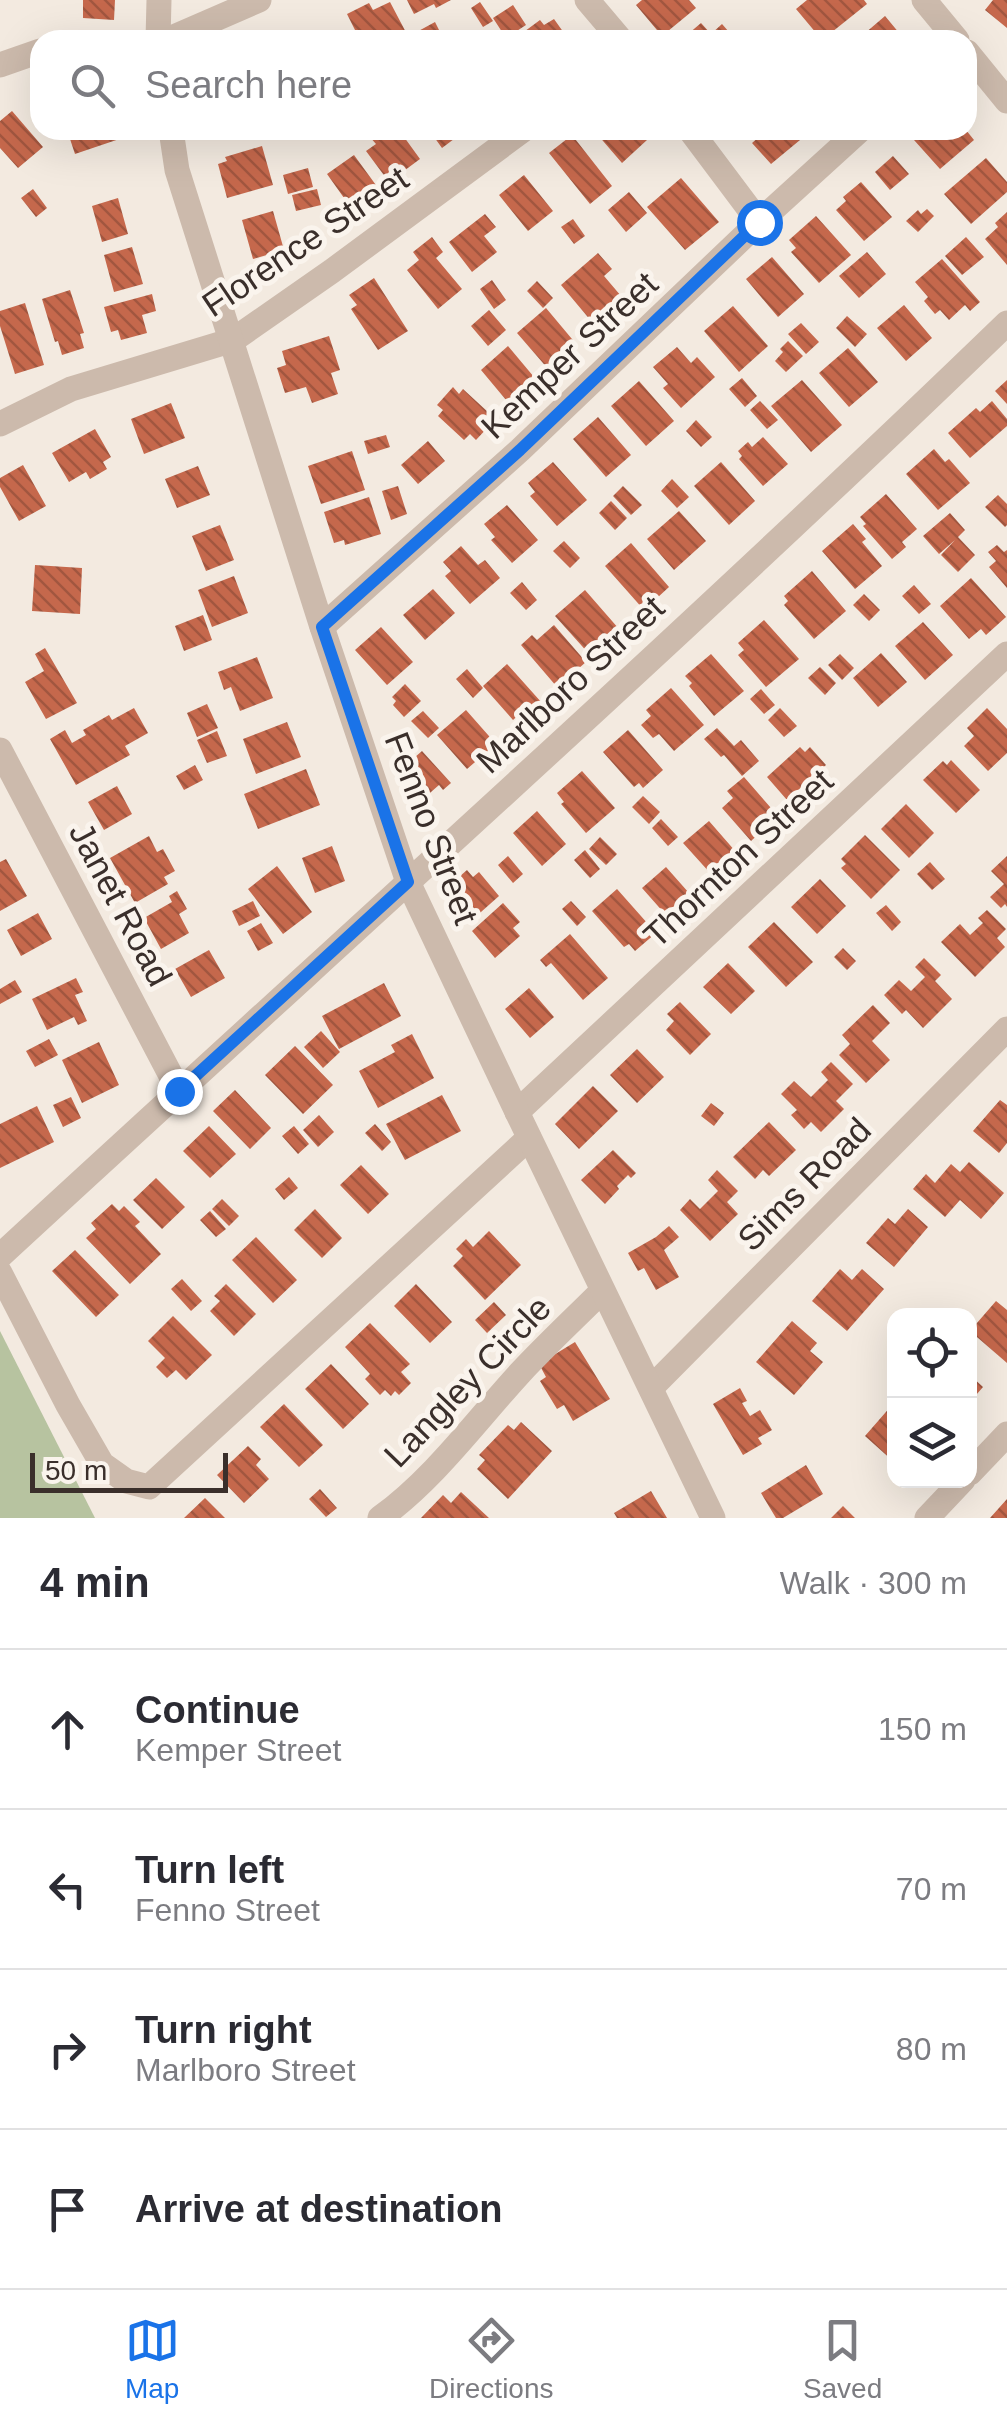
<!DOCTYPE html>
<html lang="en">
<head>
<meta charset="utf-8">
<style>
  :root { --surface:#fff; --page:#f7f7f7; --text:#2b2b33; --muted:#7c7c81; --line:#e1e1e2; --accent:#1a73e8 }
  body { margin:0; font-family:Helvetica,sans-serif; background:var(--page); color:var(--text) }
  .controls { position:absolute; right:30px; bottom:30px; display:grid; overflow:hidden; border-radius:20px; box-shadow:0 10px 40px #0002 }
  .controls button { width:90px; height:90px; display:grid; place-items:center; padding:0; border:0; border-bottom:2px solid var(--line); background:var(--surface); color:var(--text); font:50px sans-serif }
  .scale { position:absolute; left:30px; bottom:25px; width:198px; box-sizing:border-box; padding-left:10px; border:5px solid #3a2f2b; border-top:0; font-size:28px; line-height:35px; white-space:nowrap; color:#3a2f2b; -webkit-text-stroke:8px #faf4ed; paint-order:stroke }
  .stop { position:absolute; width:30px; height:30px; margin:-22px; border:8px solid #1a73e8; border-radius:50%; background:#fff }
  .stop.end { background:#1a73e8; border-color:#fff; box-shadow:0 2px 10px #0008 }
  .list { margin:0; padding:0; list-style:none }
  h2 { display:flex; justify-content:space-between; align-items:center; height:130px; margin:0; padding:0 40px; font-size:42px }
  h2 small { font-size:32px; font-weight:400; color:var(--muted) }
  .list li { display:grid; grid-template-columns:65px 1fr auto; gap:30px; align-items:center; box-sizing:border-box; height:160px; padding:0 40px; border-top:2px solid var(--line) }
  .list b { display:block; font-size:38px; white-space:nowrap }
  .list p { margin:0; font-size:32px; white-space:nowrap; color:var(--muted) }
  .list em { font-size:32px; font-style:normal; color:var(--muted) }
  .icon { flex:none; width:55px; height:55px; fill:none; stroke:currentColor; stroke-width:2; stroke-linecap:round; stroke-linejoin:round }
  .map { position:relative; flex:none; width:1007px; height:1518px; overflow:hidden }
  .search { position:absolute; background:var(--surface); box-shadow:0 10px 40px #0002; left:30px; right:30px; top:30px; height:110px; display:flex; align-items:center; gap:25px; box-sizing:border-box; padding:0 35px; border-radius:30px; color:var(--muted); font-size:38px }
  .sheet { height:770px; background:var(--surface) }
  nav { display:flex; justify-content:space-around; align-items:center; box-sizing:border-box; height:140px; border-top:2px solid var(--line); background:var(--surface); font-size:28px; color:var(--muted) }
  nav a { display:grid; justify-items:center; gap:5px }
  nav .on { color:var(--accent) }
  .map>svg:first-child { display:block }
  .park { fill:#b7c3a0 }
  .building { fill:url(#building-back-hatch) }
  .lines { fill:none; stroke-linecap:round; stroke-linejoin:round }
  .minor { stroke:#ccbaac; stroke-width:25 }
  .tertiary { stroke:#ccbaac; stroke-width:25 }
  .route { stroke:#1a73e8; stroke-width:12 }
  .labels { text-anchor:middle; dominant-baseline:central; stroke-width:10; stroke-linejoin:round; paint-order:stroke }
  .street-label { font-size:35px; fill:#3a2f2b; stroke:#faf4ed }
</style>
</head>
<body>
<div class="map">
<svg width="1007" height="1518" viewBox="0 0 1007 1518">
  <defs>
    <pattern id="building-back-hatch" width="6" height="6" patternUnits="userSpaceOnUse" patternTransform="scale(2.5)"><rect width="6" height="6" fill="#c5684c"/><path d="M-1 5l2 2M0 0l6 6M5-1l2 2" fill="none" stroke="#a1563f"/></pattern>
  </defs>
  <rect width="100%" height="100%" fill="#f3eae0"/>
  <path class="park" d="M0 1331 95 1518H0Z"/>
  <path class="building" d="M83 0H115L114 20 83 18Z
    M407 0H451L436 8 434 4 414 14Z
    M642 0H689L696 8 662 36 636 5Z
    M807 0H864L867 4 822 40 796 9Z
    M993 0H1007V28L985 10Z
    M390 2 410 40H360L347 14 369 3 373 10Z
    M480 2 493 21 483 27 471 8Z
    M513 5 526 25 506 38 493 18Z
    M885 16 905 40H857Z
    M554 19 569 40H518L517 37 540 20 544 25Z
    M435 22 444 40H416L413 34Z
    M701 23 711 34 722 24 736 40H681Z
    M12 111 43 147 18 168 0 148V121Z
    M67 130H143V131L75 154Z
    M377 130H399L420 159 389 182 366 151 376 144 369 136Z
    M429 130H466L442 148Z
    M601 130H638L647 140 622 163 597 134Z
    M767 130H791L800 140 771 164 752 143Z
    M926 130H966L974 140 940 169 914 140Z
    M572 135 612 186 590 204 549 153Z
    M262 146 273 185 227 198 218 164 227 161 225 157Z
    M354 155 381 192 354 212 327 174Z
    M893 156 909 174 890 190 875 172Z
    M986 158 1007 182V192L971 224 944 194Z
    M308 168 313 187 288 194 283 175Z
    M524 175 553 211 528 231 499 195Z
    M681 178 719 222 685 250 647 207Z
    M861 182 892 217 864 241 836 210 846 201 843 197Z
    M33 189 47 208 36 217 21 198Z
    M317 189 321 205 296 211 292 195Z
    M629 192 647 213 626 232 608 210Z
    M118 198 128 234 102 242 92 206Z
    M927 209 934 216 918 232 906 221 918 210 921 214Z
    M273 211 284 250 253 259 242 220Z
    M1007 212V265L985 239 998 227 995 223Z
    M485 214 496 227 484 236 497 252 472 272 449 242Z
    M816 216 851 255 819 283 791 252 796 248 789 240Z
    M573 219 585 236 574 244 561 227Z
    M432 237 443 252 436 258 462 289 438 309 407 270 419 260 413 252Z
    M966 237 984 257 962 275 945 256Z
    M132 247 143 284 114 292 104 255Z
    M867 252 886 274 859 298 839 276Z
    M598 253 612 269 604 276 627 303 597 328 561 285Z
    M772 257 804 294 778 317 746 279Z
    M942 259 980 302 970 311 965 305 949 320 940 310 935 314 924 301 928 297 915 282Z
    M374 278 408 331 378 350 351 309 357 305 349 295Z
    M492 280 506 300 494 309 480 289Z
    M537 281 553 298 543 308 527 291Z
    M70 290 84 333 80 334 84 348 62 355 58 341 55 342 42 299Z
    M152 294 156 311 142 315 147 333 121 340 118 330 111 332 104 307Z
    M25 303 44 365 15 374 0 326V311Z
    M904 305 932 338 906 361 877 328Z
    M733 306 768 346 739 372 704 331Z
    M546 308 577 345 549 370 517 333Z
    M489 310 506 330 488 346 471 326Z
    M847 316 867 334 855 347 836 328Z
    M801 323 819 342 806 354 788 334Z
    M329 336 340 370 331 373 338 394 312 403 306 387 285 393 277 368 286 365 282 351Z
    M788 341 803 356 786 372 775 361 783 352 780 349Z
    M508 346 539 383 511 406 481 370Z
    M677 347 691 363 697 357 715 377 681 408 663 388 668 384 653 367Z
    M848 348 878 382 849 407 819 373Z
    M742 378 757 396 745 407 729 389Z
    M802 380 842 425 811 452 771 406Z
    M1007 380V404L995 391Z
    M639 381 674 421 646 446 611 406Z
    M453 387 459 394 463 389 489 413 483 420 489 426 476 440 470 434 464 440 438 416 443 410 437 405Z
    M760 401 778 420 767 429 750 410Z
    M992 401 1007 419V426L970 458 948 433 976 408 980 412Z
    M171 403 185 438 144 454 131 419Z
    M598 417 631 455 606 477 573 439Z
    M696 420 712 437 701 447 686 431Z
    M95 429 111 457 103 462 107 469 90 479 86 472 69 482 52 453Z
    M386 435 390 447 368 454 364 441Z
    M763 437 788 464 763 486 739 459 742 456 738 451 748 442 752 447Z
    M428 441 445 461 418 484 401 465Z
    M934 449 945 462 949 459 970 483 938 510 906 474Z
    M352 451 365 490 321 504 308 466Z
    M553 462 587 500 557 526 530 496 535 492 528 483Z
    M721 462 755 501 729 525 694 486Z
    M23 465 46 506 19 521 0 487V478Z
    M198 466 210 495 177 508 165 479Z
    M672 479 689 497 677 508 661 491Z
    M398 486 407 514 391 520 382 491Z
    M623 486 642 505 631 515 613 496Z
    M886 494 917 529 902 542 906 547 892 559 863 526 866 524 860 517Z
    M998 495 1007 504V525L1005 527 985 507Z
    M369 497 381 534 345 545 344 540 334 543 324 512Z
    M611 501 627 518 615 530 599 513Z
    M507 505 538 540 512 563 491 540 495 537 484 524Z
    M679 511 706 541 674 570 647 539Z
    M950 513 965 530 958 537 975 555 958 572 941 555 955 540 939 554 923 536Z
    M853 524 866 539 862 542 882 566 855 589 822 551Z
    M220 525 234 560 206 571 192 536Z
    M564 541 580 558 570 568 553 551Z
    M631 543 669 587 644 610 605 566Z
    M997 545 1004 552 1007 550V588L989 567 996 561 988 552Z
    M461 546 478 565 485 560 500 578 470 604 445 576 451 571 443 562Z
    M35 565 82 568 80 614 32 611Z
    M812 571 846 611 814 639 784 605 788 601 784 596Z
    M234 576 248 613 212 627 198 590Z
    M971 578 1006 617 986 635 981 629 969 639 940 606Z
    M522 582 537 600 526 610 510 593Z
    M914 585 931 604 919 614 902 596Z
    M433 589 455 613 425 640 403 615Z
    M585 590 619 629 590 655 555 616Z
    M864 594 880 610 869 621 853 605Z
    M203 615 212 640 184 651 175 626Z
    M764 620 799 659 766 687 738 655 744 650 738 643Z
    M923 622 953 655 925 680 895 646Z
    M554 625 586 662 557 687 521 645 532 635 537 640Z
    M381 627 413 662 387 685 355 650Z
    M45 648 77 703 46 719 25 682 44 671 35 654Z
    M881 653 907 682 878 707 853 678Z
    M711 654 744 691 714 716 689 686 692 683 685 676Z
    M840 654 854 668 842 680 828 665Z
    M257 657 273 698 240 711 231 687 224 690 218 672Z
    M507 664 542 703 532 712 527 707 513 720 483 686Z
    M820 667 836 683 825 695 808 678Z
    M467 669 483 688 473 698 456 679Z
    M405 684 421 701 404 717 393 705 396 701 392 697Z
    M671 688 704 725 674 751 659 734 653 738 641 725 651 716 646 710Z
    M761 689 775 705 764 714 750 699Z
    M207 704 218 728 197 737 187 713Z
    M134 708 148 733 125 746 130 755 76 785 50 739 65 730 72 743 86 735 83 730 109 715 112 720Z
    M780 708 797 726 784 737 768 720Z
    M987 708 1007 729V753L988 771 964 746 974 736 967 728Z
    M466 710 496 744 467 769 437 735Z
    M423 711 439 728 428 738 411 721Z
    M287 722 301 757 256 774 243 739Z
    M717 728 734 746 741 740 759 761 742 776 724 755 721 757 704 739Z
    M628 730 663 770 643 788 639 783 634 787 603 752Z
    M217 731 227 756 207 763 197 740Z
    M800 747 805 752 810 747 826 765 787 800 767 777Z
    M422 751 451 783 443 790 439 785 423 799 399 771Z
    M951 760 980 790 956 813 923 780 943 761 947 765Z
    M195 765 203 780 184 790 176 776Z
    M306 769 320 805 258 829 244 794Z
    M582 771 615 808 586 833 561 804 564 802 557 793Z
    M744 777 778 816 751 841 722 808 733 798 727 791Z
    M117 786 132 814 104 830 88 802Z
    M643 796 660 812 649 824 632 807Z
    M906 804 934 833 909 858 881 829Z
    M537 811 566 844 542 866 513 833Z
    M661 819 678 837 668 846 652 828Z
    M709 821 736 852 711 874 683 843Z
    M865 835 900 870 871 899 841 868 846 864 841 859Z
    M149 836 157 852 163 849 175 871 164 877 168 884 135 903 110 858Z
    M600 837 617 854 606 865 589 849Z
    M332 846 345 881 315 893 302 858Z
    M585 850 600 869 590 878 574 860Z
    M508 856 523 874 513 883 498 865Z
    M1007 856V907L1005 904 1001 908 990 897 1004 884 991 871Z
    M6 859 27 896 0 911V862Z
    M930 862 945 879 932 890 917 874Z
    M277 866 312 912 283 934 248 889Z
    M666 867 689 893 665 914 642 888Z
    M467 870 473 877 479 872 499 896 472 920 452 896 457 892 451 884Z
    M820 879 846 906 817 934 791 907Z
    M617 889 656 933 635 951 629 944 624 947 592 911Z
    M177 891 187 909 179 914 189 933 161 949 144 918 172 902 169 896Z
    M253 901 260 916 239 926 232 911Z
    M571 901 586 917 577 926 562 909Z
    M503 903 520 922 513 928 520 936 495 958 472 931Z
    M886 905 901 922 892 931 876 913Z
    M987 910 1006 929 997 938 1005 947 975 977 941 942 960 924 970 935 983 923 978 918Z
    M38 913 52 939 21 956 7 930Z
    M774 922 813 962 786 987 748 947Z
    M261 923 273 943 258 951 247 931Z
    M570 934 608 978 583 1000 551 963 546 967 540 960Z
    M843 948 856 961 847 970 834 957Z
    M209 950 225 978 191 997 175 969Z
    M924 958 941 975 935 981 952 999 923 1028 906 1010 902 1014 884 995 899 980 911 991 925 977 915 967Z
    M728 963 755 991 731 1014 703 987Z
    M76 978 83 992 75 995 87 1021 78 1025 74 1017 47 1030 32 999Z
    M15 980 22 992 0 1004V989Z
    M384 983 401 1016 339 1049 322 1016Z
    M529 988 554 1017 530 1038 505 1009Z
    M680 1002 711 1034 690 1055 666 1030 674 1021 667 1014Z
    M873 1005 890 1023 872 1041 890 1060 866 1083 839 1055 850 1044 842 1035Z
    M321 1031 340 1052 323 1068 304 1047Z
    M412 1034 434 1078 378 1108 359 1071 395 1052 391 1045Z
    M49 1039 58 1055 35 1067 26 1051Z
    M99 1042 119 1085 82 1103 62 1060Z
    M295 1046 333 1085 303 1114 265 1075Z
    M637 1049 664 1077 637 1103 610 1075Z
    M831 1062 853 1084 836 1101 844 1109 821 1132 811 1122 804 1129 791 1115 797 1110 781 1094 794 1081 811 1097 828 1080 821 1072Z
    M593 1086 618 1111 579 1149 555 1124Z
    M235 1090 271 1128 250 1149 213 1111Z
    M442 1095 461 1131 405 1160 386 1124Z
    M71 1097 81 1118 63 1127 53 1105Z
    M1000 1100 1007 1105V1143L999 1153 973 1131Z
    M711 1103 724 1113 714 1126 701 1116Z
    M37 1106 54 1142 0 1168V1124Z
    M319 1115 334 1132 318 1147 303 1130Z
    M769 1122 796 1150 769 1176 763 1170 755 1179 733 1157Z
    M375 1124 391 1142 382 1151 365 1133Z
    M209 1126 236 1154 210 1178 183 1151Z
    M294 1126 309 1144 298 1154 282 1136Z
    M613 1150 636 1173 631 1178 628 1175 617 1186 619 1189 605 1204 581 1180Z
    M969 1162 1004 1193 981 1219 960 1200 945 1217 913 1189 926 1174 935 1183 951 1164 960 1172Z
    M361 1165 389 1194 368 1214 340 1185Z
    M717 1170 738 1191 727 1202 738 1214 710 1241 680 1210 690 1199 700 1209 718 1191 708 1180Z
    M289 1177 298 1188 284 1200 275 1189Z
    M156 1178 185 1207 162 1229 133 1200Z
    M222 1199 239 1216 229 1226 212 1209Z
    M112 1204 119 1211 124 1206 140 1222 135 1226 161 1254 130 1284 86 1238 96 1229 91 1223Z
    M315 1209 342 1238 322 1258 294 1230Z
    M908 1209 928 1227 894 1267 866 1243 888 1218 895 1224Z
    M210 1211 226 1229 216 1237 200 1220Z
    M669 1226 679 1237 664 1250 679 1277 656 1290 644 1268 638 1271 628 1253 656 1237Z
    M489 1231 521 1265 485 1300 453 1266 463 1256 456 1249 466 1239 473 1247Z
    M256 1237 297 1280 273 1303 232 1260Z
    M75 1250 119 1295 96 1317 52 1271Z
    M840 1269 852 1280 862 1269 884 1289 847 1331 812 1301Z
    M182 1279 202 1301 191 1311 171 1289Z
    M226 1284 256 1314 234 1336 210 1311 220 1301 214 1296Z
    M416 1284 452 1322 430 1343 394 1306Z
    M996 1301 1007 1310V1363L970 1331Z
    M494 1302 506 1315 487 1333 475 1320Z
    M173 1316 212 1355 186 1380 176 1370 167 1378 156 1367 165 1358 148 1341Z
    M792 1321 817 1343 810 1351 823 1362 794 1395 756 1362Z
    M370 1323 410 1364 401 1372 411 1383 399 1395 395 1391 391 1396 385 1390 380 1395 365 1379 370 1374 345 1347Z
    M575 1342 610 1399 573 1421 564 1405 557 1409 540 1381 546 1377 539 1364Z
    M331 1364 369 1404 343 1429 305 1389Z
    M970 1375 983 1387 970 1402Z
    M740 1388 747 1401 742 1403 750 1416 760 1410 772 1430 758 1438 762 1444 743 1455 713 1404Z
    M284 1404 323 1445 299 1467 260 1427Z
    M892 1405 894 1406V1462L865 1436Z
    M521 1422 552 1451 508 1499 477 1469 485 1460 479 1455 508 1425 514 1430Z
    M248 1446 261 1459 256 1465 269 1479 244 1503 217 1475Z
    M806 1465 823 1494 783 1518H776L761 1493Z
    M320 1489 337 1508 326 1517 309 1499Z
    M651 1491 667 1518H617L614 1513Z
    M461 1492 489 1518H421L443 1495 451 1503Z
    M205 1498 225 1518H184Z
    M1007 1499V1518H990Z
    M843 1506 855 1518H831Z"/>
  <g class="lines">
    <path class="minor" d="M587 0 621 40
      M924 0 957 40
      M167 40 259 0
      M967 52 1007 101
      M0 65 40 51
      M690 130 759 222
      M0 424 71 389 233 340 332 271 523 130
      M322 627 520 450 759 222 860 130
      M0 750 179 1091
      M517 1112 1007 654
      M0 1256C336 946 678 641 1007 323
      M0 1273 68 1405 102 1464 126 1481 149 1487 529 1138
      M651 1388 1007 1029
      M970 1473 1007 1434
      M380 1518C434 1479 475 1422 520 1373 546 1345 575 1318 602 1291
      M927 1518 963 1480"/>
    <path class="tertiary" d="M158 40 159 0
      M171 130 177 170 322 627 408 882 517 1112 713 1518"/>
  </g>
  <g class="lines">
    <path class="route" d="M179 1091 408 882 322 627 520 450 759 222"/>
  </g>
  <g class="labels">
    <g class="street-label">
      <text transform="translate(305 241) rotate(-34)">Florence Street</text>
      <text transform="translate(569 355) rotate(-43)">Kemper Street</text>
      <text transform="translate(570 684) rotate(-43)">Marlboro Street</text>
      <text transform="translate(432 828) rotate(69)">Fenno Street</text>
      <text transform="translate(738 858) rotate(-43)">Thornton Street</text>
      <text transform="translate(121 904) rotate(62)">Janet Road</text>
      <text transform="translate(804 1184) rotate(-45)">Sims Road</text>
      <text transform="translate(467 1381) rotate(-46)">Langley Circle</text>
    </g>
  </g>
</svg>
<div class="controls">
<button><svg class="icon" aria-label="locate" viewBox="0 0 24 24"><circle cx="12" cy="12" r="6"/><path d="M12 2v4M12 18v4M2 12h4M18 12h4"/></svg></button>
<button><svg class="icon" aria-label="layers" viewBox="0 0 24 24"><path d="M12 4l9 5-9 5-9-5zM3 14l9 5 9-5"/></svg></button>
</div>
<div class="scale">50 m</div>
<div class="stop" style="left:759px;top:222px"></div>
<div class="stop end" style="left:179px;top:1091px"></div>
<div class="search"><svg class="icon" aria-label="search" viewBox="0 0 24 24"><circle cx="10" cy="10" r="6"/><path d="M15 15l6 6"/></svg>Search here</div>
</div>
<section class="sheet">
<h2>4 min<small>Walk · 300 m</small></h2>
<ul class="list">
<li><svg class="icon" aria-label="ahead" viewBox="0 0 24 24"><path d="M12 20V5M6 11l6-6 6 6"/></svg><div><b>Continue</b><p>Kemper Street</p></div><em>150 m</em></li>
<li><svg class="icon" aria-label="left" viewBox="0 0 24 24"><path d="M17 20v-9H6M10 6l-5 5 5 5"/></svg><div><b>Turn left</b><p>Fenno Street</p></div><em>70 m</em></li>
<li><svg class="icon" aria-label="right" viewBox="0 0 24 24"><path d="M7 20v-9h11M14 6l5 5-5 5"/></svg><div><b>Turn right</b><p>Marlboro Street</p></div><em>80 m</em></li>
<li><svg class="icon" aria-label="arrive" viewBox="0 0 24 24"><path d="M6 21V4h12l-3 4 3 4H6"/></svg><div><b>Arrive at destination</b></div></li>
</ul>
</section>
<nav>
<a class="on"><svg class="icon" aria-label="map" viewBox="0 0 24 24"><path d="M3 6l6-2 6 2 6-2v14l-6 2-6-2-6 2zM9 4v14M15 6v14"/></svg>Map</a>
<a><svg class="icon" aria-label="directions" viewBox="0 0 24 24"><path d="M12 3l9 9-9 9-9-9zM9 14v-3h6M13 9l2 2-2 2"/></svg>Directions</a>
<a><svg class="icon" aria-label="saved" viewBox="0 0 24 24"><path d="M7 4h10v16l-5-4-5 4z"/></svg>Saved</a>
</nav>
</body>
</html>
